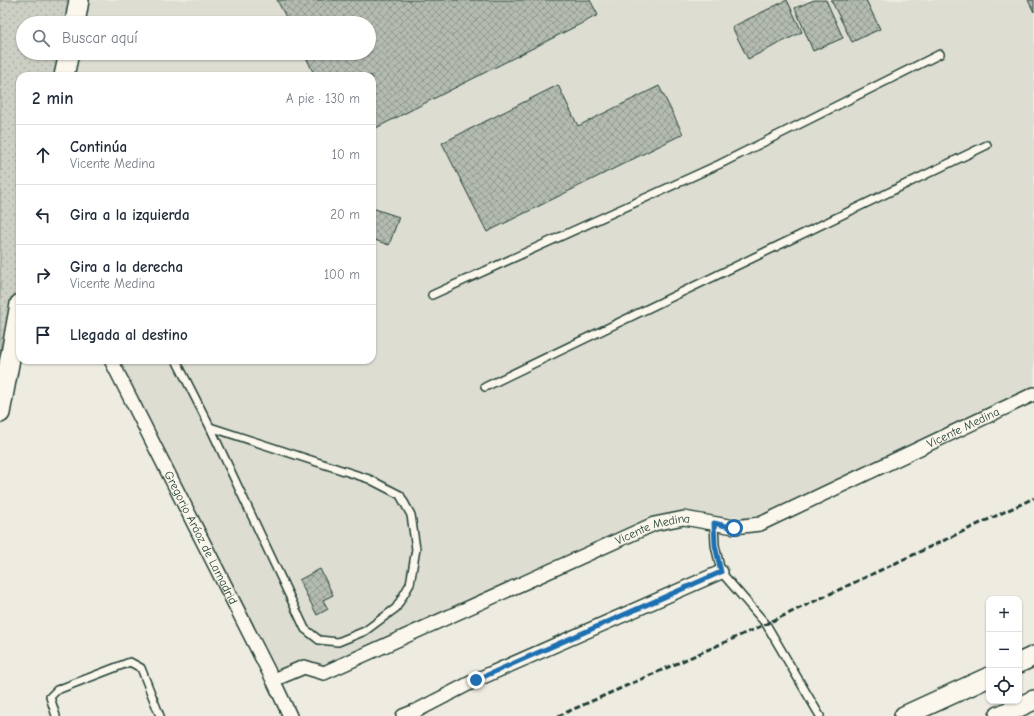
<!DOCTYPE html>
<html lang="es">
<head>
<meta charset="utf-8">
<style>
  :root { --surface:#fff; --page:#f2f2f3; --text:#1f2937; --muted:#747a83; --line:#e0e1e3 }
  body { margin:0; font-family:"Comic Neue",sans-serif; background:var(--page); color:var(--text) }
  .controls { position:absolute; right:12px; bottom:12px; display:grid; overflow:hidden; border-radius:8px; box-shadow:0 1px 3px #0004 }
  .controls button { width:36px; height:36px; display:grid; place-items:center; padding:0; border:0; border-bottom:1px solid var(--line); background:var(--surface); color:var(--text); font:20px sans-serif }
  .stop { position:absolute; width:12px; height:12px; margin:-9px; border:3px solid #1f6fb2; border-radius:50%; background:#fff }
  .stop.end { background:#1f6fb2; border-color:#fff; box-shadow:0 1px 4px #0008 }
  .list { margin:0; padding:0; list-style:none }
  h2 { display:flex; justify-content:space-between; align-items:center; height:52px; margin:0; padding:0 16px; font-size:17px }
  h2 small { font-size:13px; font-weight:400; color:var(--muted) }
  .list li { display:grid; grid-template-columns:26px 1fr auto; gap:12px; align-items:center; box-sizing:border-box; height:60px; padding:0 16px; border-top:1px solid var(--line) }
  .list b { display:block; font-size:15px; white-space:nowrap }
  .list p { margin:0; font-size:13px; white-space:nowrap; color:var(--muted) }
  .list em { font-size:13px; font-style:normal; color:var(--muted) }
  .icon { flex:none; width:22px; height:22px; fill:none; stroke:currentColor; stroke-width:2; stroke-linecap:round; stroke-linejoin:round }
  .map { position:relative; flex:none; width:1034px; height:716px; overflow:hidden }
  .search { position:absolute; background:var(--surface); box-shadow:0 1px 3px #0004; left:16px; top:16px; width:360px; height:44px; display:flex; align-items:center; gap:10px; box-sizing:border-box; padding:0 14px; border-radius:22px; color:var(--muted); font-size:15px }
  .panel { position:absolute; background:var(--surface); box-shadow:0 1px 3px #0004; left:16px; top:72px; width:360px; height:292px; border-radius:12px }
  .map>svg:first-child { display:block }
  .built { fill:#ddddd2 }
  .grass { fill:url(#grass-dots); stroke:#75867c }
  .building { fill:url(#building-cross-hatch); stroke:#1f3d34 }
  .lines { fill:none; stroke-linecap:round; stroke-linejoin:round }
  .lane-casing { stroke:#1f3d34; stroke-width:10 }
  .street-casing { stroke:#1f3d34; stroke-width:16 }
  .secondary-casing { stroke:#1f3d34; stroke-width:22 }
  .lane { stroke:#fbf7ec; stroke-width:7 }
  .street { stroke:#fbf7ec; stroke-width:13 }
  .secondary { stroke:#fbf7ec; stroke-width:19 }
  .rail { stroke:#1f3d34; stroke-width:3; stroke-dasharray:6 3; stroke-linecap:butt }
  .route { stroke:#1f6fb2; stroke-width:5 }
  .labels { text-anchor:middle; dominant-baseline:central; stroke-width:3; stroke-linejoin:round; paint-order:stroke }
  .street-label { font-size:12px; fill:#1f3d34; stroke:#fbf7ec }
</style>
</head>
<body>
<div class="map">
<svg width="1034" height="716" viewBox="0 0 1034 716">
  <defs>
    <pattern id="grass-dots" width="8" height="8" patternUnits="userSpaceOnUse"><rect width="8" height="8" fill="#cbcfc4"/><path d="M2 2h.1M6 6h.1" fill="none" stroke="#aeb3a9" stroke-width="1.8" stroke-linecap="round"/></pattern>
    <pattern id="building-cross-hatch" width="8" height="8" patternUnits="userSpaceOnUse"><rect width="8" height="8" fill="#b4bbb0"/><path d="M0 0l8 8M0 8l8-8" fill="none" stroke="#929990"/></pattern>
  </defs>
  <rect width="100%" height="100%" fill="#eeece1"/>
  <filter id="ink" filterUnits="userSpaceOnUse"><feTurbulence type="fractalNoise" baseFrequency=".025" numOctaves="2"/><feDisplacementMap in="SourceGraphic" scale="8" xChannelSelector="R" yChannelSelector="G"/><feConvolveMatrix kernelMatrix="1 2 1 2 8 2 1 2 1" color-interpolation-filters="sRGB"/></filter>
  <g filter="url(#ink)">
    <path class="built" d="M79 0H1034V394L760 524 684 518 324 673 304 667 273 680 111 360H372V76H64L69 53H369V23H75Z"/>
    <path class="grass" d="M0 0H79L75 23H23V53H69L64 76H20V304L0 413Z"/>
    <path class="building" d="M277 0H590L598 15 372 130V76H315L304 53H369V23H289Z
      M787 0 802 32 748 59 732 27Z
      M814 0H826L843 38 813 51 795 8Z
      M831 0H866L880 29 852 42Z
      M1028 0H1034V12Z
      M558 85 578 126 659 86 683 134 487 232 442 143Z
      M372 208 399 217 389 245 372 239Z
      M320 569 333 595 323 600 328 609 317 615 299 580Z"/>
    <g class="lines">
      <g class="lane-casing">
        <path id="lane" d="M432 295 720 164 940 54
          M176 360 210 427 305 629 319 640 338 642 365 631 396 608 410 584 416 549 411 515 400 495 369 479 210 427
          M485 387 987 145
          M714 523 715 545 721 572 766 624 820 716
          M56 716 50 697 57 690 130 662 141 668 160 716"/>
      </g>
      <g class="street-casing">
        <g id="street">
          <path id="s1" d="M111 360 273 680 290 716"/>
          <path id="s2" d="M273 680 304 667 324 673 654 524 684 518 734 527 760 524 1034 394"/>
          <path d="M403 716 418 710 476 680 721 572"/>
        </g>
      </g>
      <g class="secondary-casing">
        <path id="secondary" d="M75 23 79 0
          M64 76 69 53
          M0 413 20 304
          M1019 663 1034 656
          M904 716 989 677
          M999 716 1034 700"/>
      </g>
      <use href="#lane" class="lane"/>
      <use href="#street" class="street"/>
      <use href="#secondary" class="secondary"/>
      <path class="rail" d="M558 716 766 624 1034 498"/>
    </g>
  </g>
  <g class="lines" filter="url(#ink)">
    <path class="route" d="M476 680 721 572 715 545 714 523 734 528"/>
  </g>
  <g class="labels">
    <g class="street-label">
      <text stroke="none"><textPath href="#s2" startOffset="749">Vicente Medina</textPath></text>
      <text stroke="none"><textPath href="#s2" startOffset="414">Vicente Medina</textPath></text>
      <text stroke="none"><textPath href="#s1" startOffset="199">Gregorio Aráoz de Lamadrid</textPath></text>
    </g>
  </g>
</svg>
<div class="controls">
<button>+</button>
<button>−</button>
<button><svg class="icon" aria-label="locate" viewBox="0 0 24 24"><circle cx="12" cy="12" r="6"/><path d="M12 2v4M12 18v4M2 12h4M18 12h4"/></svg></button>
</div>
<div class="stop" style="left:734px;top:528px"></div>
<div class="stop end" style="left:476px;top:680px"></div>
<div class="search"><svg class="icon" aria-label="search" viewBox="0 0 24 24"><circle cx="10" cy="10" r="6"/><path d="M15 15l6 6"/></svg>Buscar aquí</div>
<section class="panel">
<h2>2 min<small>A pie · 130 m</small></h2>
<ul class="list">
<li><svg class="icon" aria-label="ahead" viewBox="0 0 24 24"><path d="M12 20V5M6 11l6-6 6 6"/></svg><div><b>Continúa</b><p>Vicente Medina</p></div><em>10 m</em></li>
<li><svg class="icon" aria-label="left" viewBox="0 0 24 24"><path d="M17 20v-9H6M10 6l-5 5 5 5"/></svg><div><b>Gira a la izquierda</b></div><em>20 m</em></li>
<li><svg class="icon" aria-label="right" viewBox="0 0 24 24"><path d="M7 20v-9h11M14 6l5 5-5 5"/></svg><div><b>Gira a la derecha</b><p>Vicente Medina</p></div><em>100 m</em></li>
<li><svg class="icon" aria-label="arrive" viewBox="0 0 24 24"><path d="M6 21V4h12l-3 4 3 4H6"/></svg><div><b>Llegada al destino</b></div></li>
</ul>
</section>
</div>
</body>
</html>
